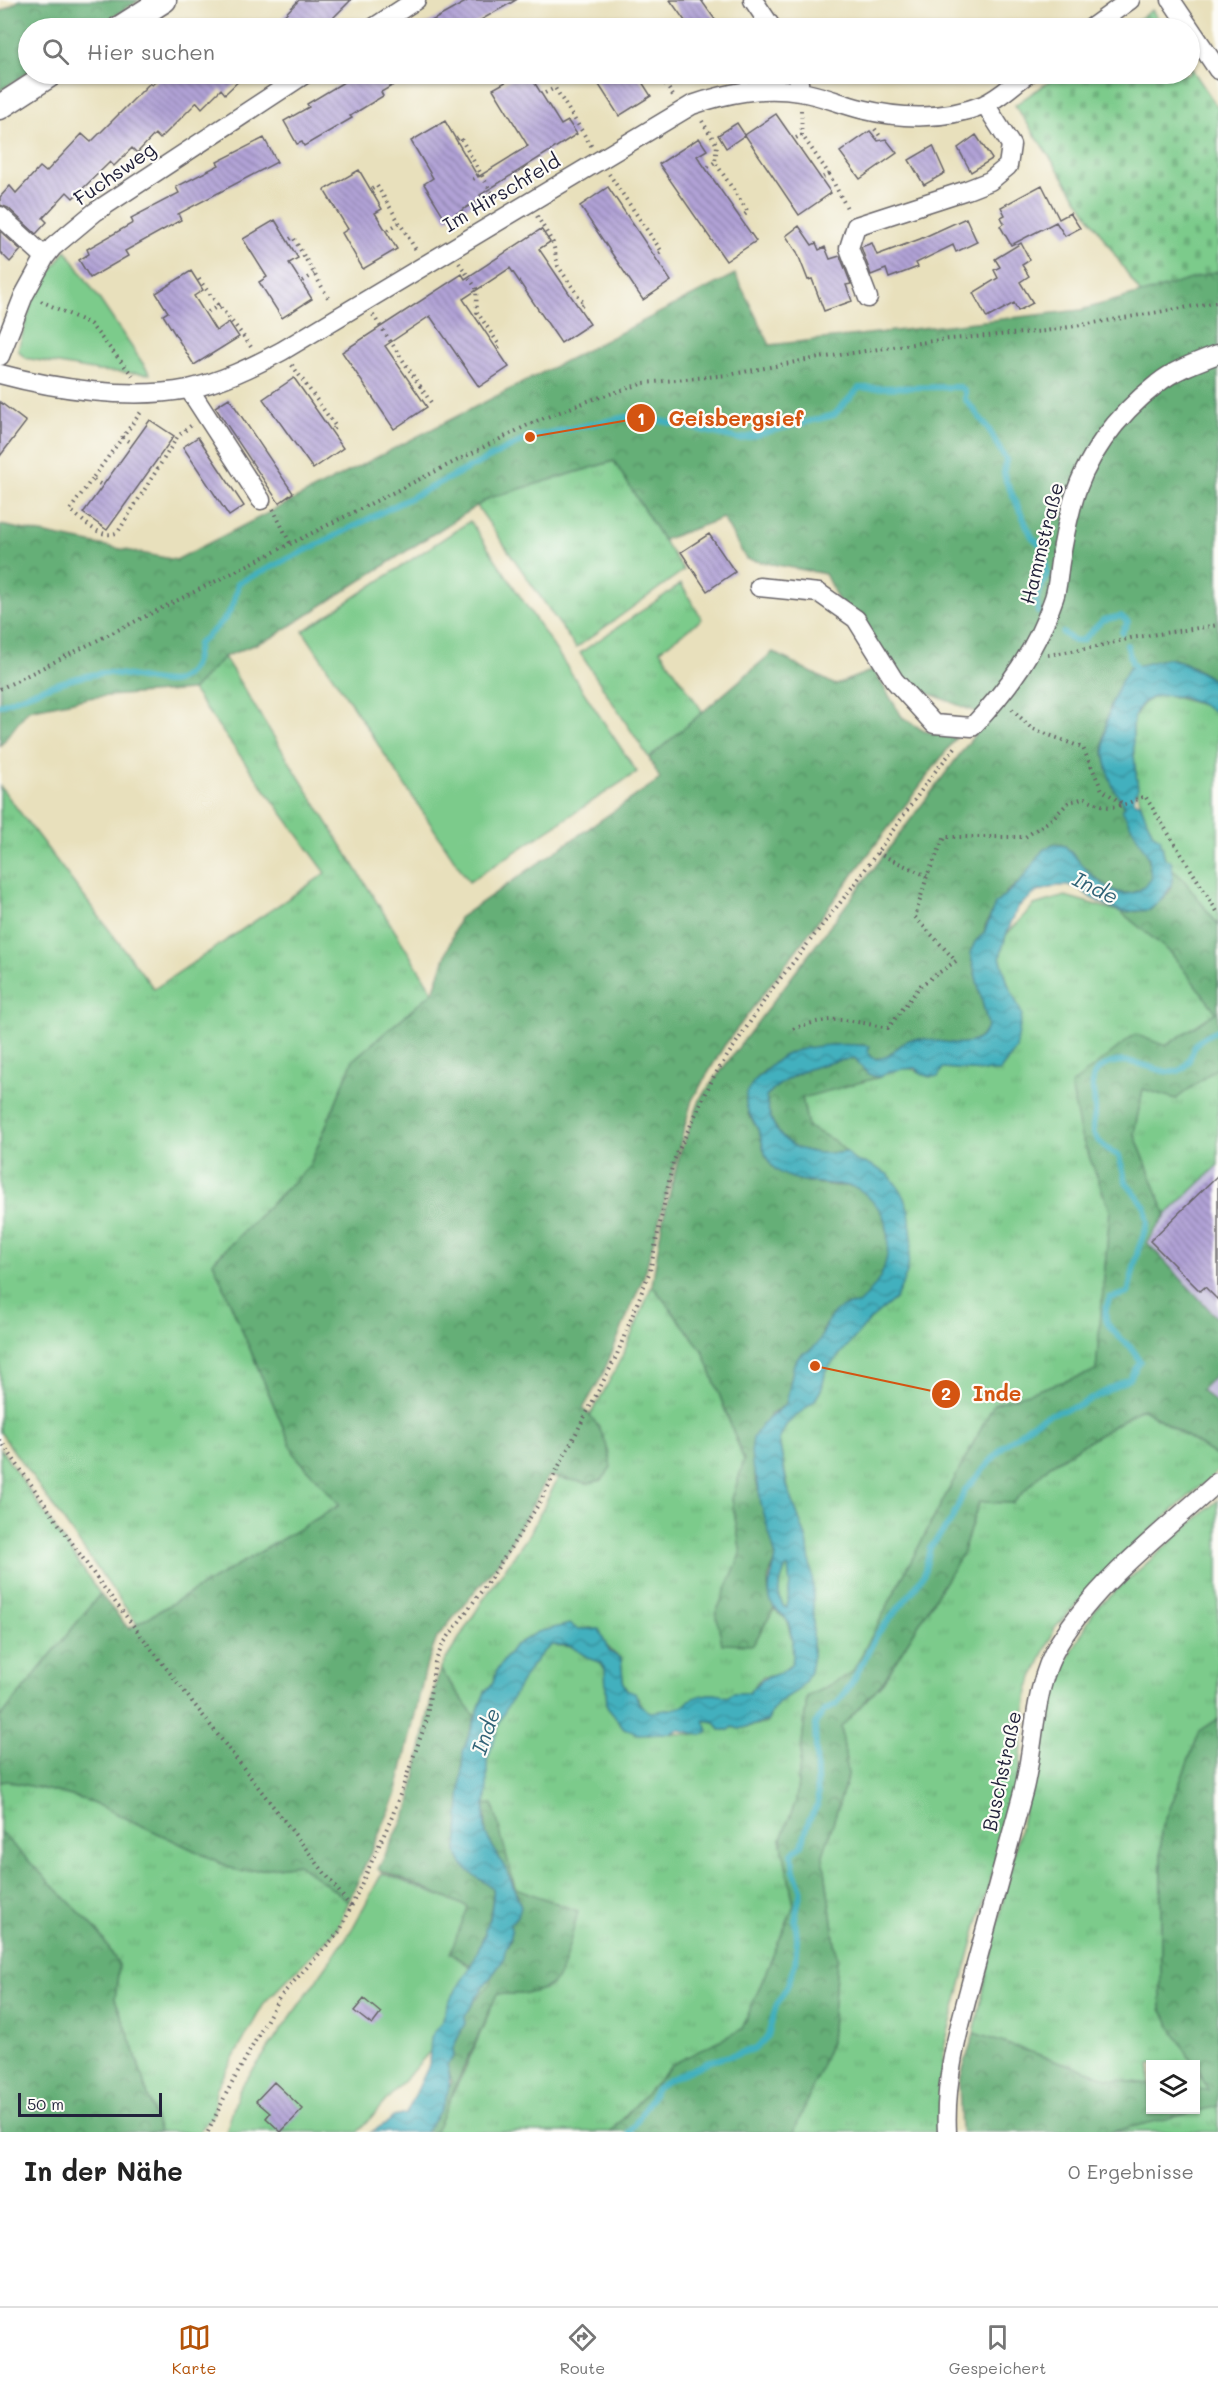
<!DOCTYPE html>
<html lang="de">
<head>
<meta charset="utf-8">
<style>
  :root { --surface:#fff; --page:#f2f2f2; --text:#222; --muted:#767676; --line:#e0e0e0; --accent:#b45309 }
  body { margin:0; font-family:Mali,sans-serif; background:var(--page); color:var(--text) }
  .controls { position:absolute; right:18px; bottom:18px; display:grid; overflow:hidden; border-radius:0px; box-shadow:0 2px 4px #0004 }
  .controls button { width:54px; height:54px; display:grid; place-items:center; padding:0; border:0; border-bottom:2px solid var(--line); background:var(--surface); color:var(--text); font:30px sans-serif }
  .scale { position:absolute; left:18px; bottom:15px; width:144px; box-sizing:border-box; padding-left:6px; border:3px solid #22223b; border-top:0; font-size:16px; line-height:21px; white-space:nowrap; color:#22223b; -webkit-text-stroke:4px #fdfcf7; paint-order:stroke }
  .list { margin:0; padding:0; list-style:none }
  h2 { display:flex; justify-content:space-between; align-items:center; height:78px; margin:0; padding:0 24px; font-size:26px }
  h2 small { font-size:20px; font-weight:400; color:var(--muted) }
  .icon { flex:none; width:33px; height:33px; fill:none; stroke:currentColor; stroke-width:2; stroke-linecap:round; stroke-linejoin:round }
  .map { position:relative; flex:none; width:1218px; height:2132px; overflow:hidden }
  .search { position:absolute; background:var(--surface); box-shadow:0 2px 4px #0004; left:18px; right:18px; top:18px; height:66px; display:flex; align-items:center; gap:15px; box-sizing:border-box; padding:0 21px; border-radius:33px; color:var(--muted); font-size:22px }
  .sheet { height:174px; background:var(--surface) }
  nav { display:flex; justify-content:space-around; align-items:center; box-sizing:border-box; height:84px; border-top:2px solid var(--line); background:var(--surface); font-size:16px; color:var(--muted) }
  nav a { display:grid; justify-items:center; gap:3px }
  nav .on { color:var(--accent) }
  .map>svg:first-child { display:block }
  .industrial { fill:#c4c0db }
  .grass { fill:url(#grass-tufts); stroke:#4f7663; stroke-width:1.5 }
  .forest { fill:url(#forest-crowns); stroke:#446859; stroke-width:1.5 }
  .cemetery { fill:url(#cemetery-stones); stroke:#4f7663; stroke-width:1.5 }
  .green { fill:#7ccb8b; stroke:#4f7663; stroke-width:1.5 }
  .water { fill:url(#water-waves); stroke:#32697c; stroke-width:1.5; fill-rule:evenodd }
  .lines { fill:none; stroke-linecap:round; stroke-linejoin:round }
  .stream { stroke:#42b0be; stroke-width:6 }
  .building { fill:url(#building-back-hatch) }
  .minor-casing { stroke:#676468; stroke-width:21 }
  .major-casing { stroke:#676468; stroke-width:27 }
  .path { stroke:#676468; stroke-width:4; stroke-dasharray:1.5 4.5; stroke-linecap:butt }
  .minor { stroke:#fff; stroke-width:18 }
  .major { stroke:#fff; stroke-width:24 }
  .labels { text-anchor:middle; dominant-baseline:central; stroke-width:4.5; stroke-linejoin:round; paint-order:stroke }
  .street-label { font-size:20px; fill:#22223b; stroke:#fdfcf7 }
  .water-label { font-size:21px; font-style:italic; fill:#306276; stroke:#fdfcf7 }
  .leader { fill:none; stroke:#d45411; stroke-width:2 }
  .callout-dot { fill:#d45411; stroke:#fdfcf7; stroke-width:2 }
  .mark-label { font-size:18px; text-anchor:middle; font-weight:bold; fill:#fff }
  .callout-label { font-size:21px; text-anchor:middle; font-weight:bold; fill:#d45411; stroke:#fdfcf7; stroke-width:4.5; stroke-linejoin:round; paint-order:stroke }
</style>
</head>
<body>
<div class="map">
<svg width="1218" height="2132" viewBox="0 0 1218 2132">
  <defs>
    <pattern id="grass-tufts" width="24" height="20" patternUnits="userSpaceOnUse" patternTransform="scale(1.5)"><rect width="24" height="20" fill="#7ccb8b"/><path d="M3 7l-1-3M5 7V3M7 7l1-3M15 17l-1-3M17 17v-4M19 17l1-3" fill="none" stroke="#6bae79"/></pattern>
    <pattern id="forest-crowns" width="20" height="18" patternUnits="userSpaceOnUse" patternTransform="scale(1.5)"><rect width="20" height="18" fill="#65af77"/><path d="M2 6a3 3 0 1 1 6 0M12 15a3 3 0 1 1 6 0" fill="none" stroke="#538e63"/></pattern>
    <pattern id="cemetery-stones" width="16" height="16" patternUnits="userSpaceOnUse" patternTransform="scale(1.5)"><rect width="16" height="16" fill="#7ccb8b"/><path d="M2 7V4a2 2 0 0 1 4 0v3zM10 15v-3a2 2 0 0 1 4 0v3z" fill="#6bae79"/></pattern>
    <pattern id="water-waves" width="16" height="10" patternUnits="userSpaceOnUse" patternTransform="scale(1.5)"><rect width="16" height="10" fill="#42b0be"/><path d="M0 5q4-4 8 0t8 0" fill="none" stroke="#378f9c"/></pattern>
    <pattern id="building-back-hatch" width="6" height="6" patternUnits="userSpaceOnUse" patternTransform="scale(1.5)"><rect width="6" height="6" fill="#b1a2d6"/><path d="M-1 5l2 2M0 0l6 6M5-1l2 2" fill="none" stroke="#9084af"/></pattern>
  </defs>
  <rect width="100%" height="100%" fill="#fdfcf7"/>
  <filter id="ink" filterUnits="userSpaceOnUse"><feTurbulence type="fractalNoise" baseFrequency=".0167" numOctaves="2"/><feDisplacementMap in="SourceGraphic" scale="12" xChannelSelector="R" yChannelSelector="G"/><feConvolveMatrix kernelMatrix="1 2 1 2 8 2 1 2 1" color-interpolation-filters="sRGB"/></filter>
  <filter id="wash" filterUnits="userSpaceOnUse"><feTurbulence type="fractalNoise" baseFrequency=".008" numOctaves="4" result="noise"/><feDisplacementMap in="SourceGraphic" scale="24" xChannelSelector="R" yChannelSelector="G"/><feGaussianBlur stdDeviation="1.35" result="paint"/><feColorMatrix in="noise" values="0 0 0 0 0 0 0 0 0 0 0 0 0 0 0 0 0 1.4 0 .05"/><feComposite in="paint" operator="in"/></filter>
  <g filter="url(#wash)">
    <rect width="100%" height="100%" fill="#e8e0bc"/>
    <path class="industrial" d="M1218 1165V1319L1147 1242 1166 1215Z
      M1218 1372V1404L1201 1390Z"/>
    <path class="grass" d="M614 461 663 540 684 570 576 648 477 506 489 498Z
      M681 584 702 619 660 650 703 712 649 758 580 653Z
      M224 657 433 992 353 1060 310 1165 213 1262 295 1455 340 1505 137 1624 0 1432V786L154 989 326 873 192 690Z
      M1163 694 1206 706 1218 714V925L1184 880 1173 870 1171 861 1165 859C1164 848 1159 844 1154 835 1149 826 1144 814 1141 804 1136 791 1130 728 1135 717 1141 703 1149 698 1163 694Z
      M1065 896 1121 912 1171 953 1217 1012 1165 1046 1080 1133 1110 1210 1096 1372 994 1404 852 1673 807 1697 796 1801 781 1839 794 1905 742 2030 673 2064 611 2132H434L465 2069 497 1994H522L578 1912 515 1888 492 1804 485 1805C487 1791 486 1777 487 1763 490 1731 526 1663 552 1645L572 1647 590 1659 600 1662 605 1669 607 1707 616 1718 624 1728 649 1734 655 1732 702 1735 706 1726 703 1720 715 1722 720 1730H729L733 1727 739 1729 768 1722 771 1712 779 1702 798 1690 813 1655V1586L807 1540 788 1488 779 1440 786 1425 815 1400 822 1388 826 1370 871 1319 896 1298 909 1211 901 1191 889 1175 871 1165 855 1161 835 1141 808 1127 802 1097 880 1077C898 1065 912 1066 929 1077L942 1068 999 1072 1016 1049V1000L1008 984 1000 957 1006 935 1034 905Z
      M1218 1067V1165L1166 1215 1134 1133 1143 1089 1176 1099Z
      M652 1285 703 1351 744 1461 732 1499 741 1554 716 1613 753 1644 774 1609 787 1620 795 1655 792 1664 777 1675 763 1677 756 1683 749 1693H734L727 1697C715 1692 702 1694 690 1700 687 1702 686 1705 683 1706 680 1708 655 1712 650 1713L639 1704 638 1697 627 1691 623 1680 621 1659C607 1650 604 1638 592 1628L577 1629 570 1624 538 1632 514 1646 497 1670 493 1683 485 1692 475 1717 440 1669 483 1600 530 1533 558 1478 588 1483 602 1480 611 1468 599 1428 590 1415C616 1373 635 1330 652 1285Z
      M1142 1408 1218 1457V1471L1124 1553 1055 1628 1028 1689 1018 1786 977 1926 944 2047 940 2132H794L831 2042 837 1959 823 1855 848 1775 841 1727 883 1682 962 1554 979 1502 1013 1503 1049 1466Z
      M0 1448 100 1594 0 1718Z
      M1218 1500V1719L1200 1731 1161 1832V2009L1193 2064H1150V2084L1114 2080 974 2033 1009 1874 1054 1685 1095 1609Z
      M788 1566 790 1584 787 1608 784 1607C775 1593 780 1584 785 1569Z
      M7 1781 61 1793 92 1802 240 1872 298 1864 349 1901 337 1929 265 2002 216 2089 213 2115 199 2132H159L133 2046 115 1999 119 1965 98 1931 0 1832V1782Z
      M1196 2068 1209 2091 1196 2089Z
      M1218 2106V2132H1111Z"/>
    <path class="forest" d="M20 0H140L96 28H28V72L0 91V12Z
      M1218 271V683C1202 673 1180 654 1160 660 1148 670 1123 686 1114 698 1110 703 1109 713 1107 720 1088 783 1151 821 1151 879 1122 918 1085 867 1065 846L1053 844 1043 850 1020 882 1007 891 986 923 984 933 975 942 970 953 988 1025C976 1058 936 1037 912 1039 902 1041 897 1050 889 1055 885 1058 880 1058 876 1060L870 1057 868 1051 869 1047 783 1056 757 1077 748 1114C752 1120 757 1127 760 1134 764 1147 764 1162 777 1170 791 1180 813 1183 830 1185 838 1187 849 1185 857 1188 891 1203 894 1251 880 1281 875 1291 866 1297 858 1305H846L824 1327 819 1345 808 1352 801 1354 794 1364 786 1404 770 1415 755 1476 776 1557C775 1565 770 1571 769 1577 767 1587 770 1600 774 1609L753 1645 722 1644 716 1613 741 1554 732 1499 744 1460 703 1351 652 1285 662 1223 680 1153 701 1097 988 717 874 671 902 717 924 731 956 738 724 1046 692 1100 644 1276 602 1376 583 1409C601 1423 609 1447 611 1468L602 1480 588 1483 548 1476 539 1494 501 1559 437 1638 426 1667 396 1796 349 1901 298 1864 240 1872 92 1802 61 1793 7 1781 0 1782V1718L100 1594 129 1629 340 1505 295 1455 213 1262 310 1165 353 1060 433 992 459 918 660 779 649 758 773 652 835 685 873 670 825 574 746 559 723 518 663 540 614 461 489 498 273 637 224 657 192 690 94 697 28 710 0 746V525L176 560 735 274 770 345 1081 310Z
      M1173 870 1184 880 1218 925V1067L1176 1099 1143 1089 1134 1133 1166 1215 1147 1242 1218 1319V1372L1201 1390 1218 1404V1457L1142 1408 1049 1466 1013 1503 979 1502 962 1554 883 1682 841 1727 848 1775 823 1855 837 1959 831 2042 794 2132H611L673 2064 742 2029 794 1905 781 1839 796 1801 807 1697 852 1673 994 1404 1096 1371 1110 1210 1080 1133 1071 1085 1135 1034 1166 1046 1216 1012 1171 953 1121 912 1150 910 1170 891Z
      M855 1058C863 1069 866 1076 880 1077L802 1098 808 1127 835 1141 846 1152C801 1158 772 1145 766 1096 791 1071 821 1063 855 1058Z
      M440 1669 475 1717 463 1752 457 1851C461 1869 477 1878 492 1887 495 1914 482 1942 471 1966L450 1953 468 1907 378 1869 409 1808 431 1700Z
      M1218 1719V2106L1111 2132H961L959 2083 974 2033 1114 2080 1150 2084V2110H1196V2089L1208 2090 1196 2064H1193L1161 2009V1831L1200 1731Z
      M493 1804 515 1888 578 1911C575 1923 563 1971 558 1978 544 1996 518 1994 497 1994L438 2125 434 2132H425L452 2082 447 2065 454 2056 453 2048 465 2023V2017L477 1996 504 1959 503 1953 511 1939 509 1924 518 1916 519 1900 517 1894 508 1873 486 1835 485 1805Z
      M0 1832 98 1931 119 1965 115 1999 133 2046 159 2132H0Z"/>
    <path class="cemetery" d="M1152 10 1164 28H1126Z
      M1190 66 1218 108V271L1141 294 1015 105 1060 74H1190Z"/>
    <path class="green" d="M66 250 150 374 98 371 25 358 18 350 33 297Z
      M470 521 637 772 469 882 303 631Z
      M382 1873 468 1907 450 1953 492 1982 358 2132H226L239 2090 351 1931Z"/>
    <path class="water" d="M1168 658 1187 664 1218 683V714C1195 698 1146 680 1134 718 1130 732 1136 773 1138 788L1134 798 1135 802 1140 803 1153 834 1160 838 1165 859 1171 861C1177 887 1167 893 1150 910L1121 912 1091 898 1076 886H1057L1037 892 1018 907 1006 935 1000 957 1008 984 1022 1014 1016 1049 999 1072 943 1068 938 1077C928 1077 922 1076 916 1068 902 1069 892 1069 880 1077 866 1076 863 1068 855 1058 821 1063 791 1071 766 1096 771 1145 802 1158 847 1152L855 1161 871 1165 889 1175 901 1191 909 1211 912 1238 907 1273 896 1298 871 1319 826 1370 822 1388 815 1400 786 1425 779 1440 787 1486 807 1540 813 1586V1655L810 1672 806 1680 798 1690 779 1702 771 1712 768 1721 739 1729 733 1727 729 1730H720L715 1722 704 1720 708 1731 702 1735 679 1730 671 1733 637 1734 624 1728 607 1707 605 1669 600 1662 590 1659 572 1647 563 1645H552L543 1652 529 1669 501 1718 487 1761V1787L484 1817 486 1835 508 1873 521 1907 518 1916 509 1924C517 1937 503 1945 504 1959L477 1996 465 2017V2023L453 2048 454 2056 447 2065C456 2089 440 2111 426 2132H371L388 2122 393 2117 406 2114 429 2065 431 2037 442 2021 449 2001 471 1966 485 1934V1928L490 1919 493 1897 492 1887C477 1877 461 1870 457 1851L463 1752 485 1692 493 1683 497 1670 514 1646 538 1632 570 1624 577 1629H599L610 1652 621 1659 623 1680 627 1691 635 1692 639 1704 650 1712C655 1712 680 1708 683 1706 686 1705 687 1702 690 1700 702 1694 715 1692 727 1697L733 1693H749C764 1671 777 1680 791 1665 795 1660 791 1626 787 1620 781 1611 772 1610 770 1598 767 1583 774 1572 776 1557L761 1504 758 1483 752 1464 751 1452 753 1438 761 1425 786 1404 794 1364 801 1354C834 1345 815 1306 858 1304 878 1286 888 1269 888 1241 888 1226 885 1215 875 1204 869 1198 862 1189 854 1187 831 1182 793 1185 775 1169 763 1158 764 1145 759 1132 755 1121 747 1114 746 1103 745 1091 754 1080 763 1073 770 1067 777 1059 785 1055 806 1044 846 1043 870 1046L868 1051 870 1057 876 1059C880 1058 885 1058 889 1055 897 1050 902 1041 912 1039 936 1036 977 1058 988 1025L970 953 975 942 984 933 995 904 1020 882 1043 850 1053 844 1065 846C1085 867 1122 919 1151 879L1149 858 1122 810 1125 806C1122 799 1116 794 1113 787 1096 746 1106 704 1129 668ZM788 1567 790 1584 787 1608 784 1607C775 1593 780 1584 785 1569Z"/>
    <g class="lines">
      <path class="stream" d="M1063 633 1074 641 1083 640 1103 620 1121 616 1128 622 1122 632
        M1127 645 1132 663 1139 671
        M0 705C33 692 67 678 102 673 120 671 163 686 176 681 194 673 196 661 198 644 223 622 233 616 238 583L329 539 530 437 636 415 740 439 834 415 859 388 960 387 965 391V399L988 428 1006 460 1004 473 1006 481 1032 537 1044 548 1047 574 1036 599 1038 612
        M630 2132 658 2087 668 2080 711 2061 755 2049 768 2036 776 2006 787 1987 795 1964 797 1938 795 1920 801 1889 794 1871 792 1853 802 1845 809 1820 818 1804 815 1724 824 1711 837 1704 853 1681 878 1633 912 1592 924 1574 930 1548 951 1521 965 1490 1004 1446 1029 1426 1045 1416 1080 1405 1129 1379 1140 1362C1132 1337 1092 1332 1110 1298L1128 1293 1138 1250 1148 1222 1145 1207 1126 1182 1119 1156C1110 1151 1100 1145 1095 1136 1091 1129 1094 1121 1095 1113 1096 1092 1082 1072 1111 1063 1135 1055 1162 1077 1178 1071 1191 1067 1190 1051 1198 1042 1204 1036 1211 1033 1218 1030"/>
    </g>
    <g id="blocks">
      <path class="building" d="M299 0H351L323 28H272Z
        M469 0H516L467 28H419Z
        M670 0H701L721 28H690Z
        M163 74H246L225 94 221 89 202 108 197 102 160 139 155 134 137 153 132 148 114 166 110 162 73 198 67 192 43 218 47 222 36 234 8 208 0 205V197L10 186 16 193 40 167 46 172 82 134 91 142 150 83 152 85Z
        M346 74H413L381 92 383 96 350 116 352 118 304 146 302 142 297 144 284 121 309 107 307 104 349 79Z
        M520 74H529L561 125 568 121 577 134 480 195 482 198 446 220 424 184 433 178 411 141 445 121 478 177 528 146 493 89Z
        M592 74H637L651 96 619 116Z
        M776 114 831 193 799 215 745 135Z
        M737 123 745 135 726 148 718 135Z
        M870 131 878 141 886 139 897 153 860 179 840 152Z
        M976 135 992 159 971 172 958 148Z
        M264 138 277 162 178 214 181 220 125 251 128 256 90 278 79 260 89 254 87 249 133 223 131 218 179 193 176 187 219 165 217 162Z
        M699 138 707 150 697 156 756 241 726 261 659 164Z
        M933 146 945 173 924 185 909 160Z
        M359 170 382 209 375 213 397 249 363 269 342 233 348 229 324 190Z
        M1042 185 1059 219 1070 213 1080 228 1065 236 1056 222 1011 245 1000 226 1004 223 1001 217 1005 215 1001 207Z
        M608 187 671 281 643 300 580 206Z
        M966 218 977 242 956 252 953 245 916 263 918 267 889 278 886 269 871 275 861 247 872 243 877 255 920 239Z
        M275 220 298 258 289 263 312 299 282 318 259 282 267 277 243 239Z
        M799 226 812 245 816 243 819 250 825 247 830 259 840 256 851 284 846 285 852 301 824 311 812 279 808 280 797 252 786 236Z
        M541 229 550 242 539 249 590 324 561 343 510 268 463 299 509 367 479 387 430 316 385 346 427 407 394 429 342 352 462 274 465 279Z
        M0 231 21 250 10 262 0 252Z
        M1021 243 1030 260 1022 265 1029 276 1020 282 1033 303 1018 311 1014 303 987 318 973 293 998 278 994 270 1000 267 995 259Z
        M191 271 203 290 194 296 216 331 229 322 239 337 194 365 163 315 168 312 156 293Z
        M294 378 343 448 313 469 263 399Z
        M229 398 293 493 279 503 215 407Z
        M0 402 26 422 0 456Z
        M150 420 174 436 107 530 83 513Z
        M198 437 244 506 229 516 183 447Z
        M709 534 735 572 707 591 681 552Z
        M1218 1175V1300L1205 1287 1200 1291 1150 1241Z
        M364 1999 381 2013 372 2025 354 2011Z
        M274 2082 303 2109 281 2132 266 2118 270 2113 256 2101Z"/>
    </g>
  </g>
  <g filter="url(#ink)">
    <use href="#blocks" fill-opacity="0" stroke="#676468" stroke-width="1.5"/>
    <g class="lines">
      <g class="minor-casing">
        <path id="minor" d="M753 0 772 28
          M1171 0 1218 70
          M373 28 416 0
          M1091 28 1130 0
          M798 74 800 92
          M0 216 45 257
          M868 298 849 248 856 226 967 190 990 181 1008 166 1011 145 985 104
          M0 356 24 295 45 257 53 247 95 212 305 74
          M0 374C56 389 130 400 188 389 221 382 252 367 282 351L692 105C727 93 762 86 800 92 821 95 841 104 861 109 901 119 945 120 983 105 999 99 1014 83 1028 74
          M189 389 261 500
          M759 587 819 593 856 619 894 680 934 724 972 727C1008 689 1037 649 1054 598 1058 587 1058 574 1060 562 1063 544 1066 527 1071 509 1083 459 1117 415 1157 384 1174 370 1197 362 1218 354
          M947 2132C944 2077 960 2024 974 1972 990 1912 1007 1852 1023 1792 1036 1743 1032 1688 1059 1643 1098 1580 1164 1531 1218 1482"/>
      </g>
      <g class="major-casing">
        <path id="major" d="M120 28 164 0
          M0 107 51 74"/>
      </g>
      <path class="path" d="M659 74 674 97
        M642 75 645 74
        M545 93 555 88 592 147
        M801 110 802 135 829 174 823 177
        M702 121 717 145 715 162 748 212 743 216
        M875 129 880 136 878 138
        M796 138 802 135
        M457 139 460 137 497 202
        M708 167 715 162
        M609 174 662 252 656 255
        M829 174 848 210
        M473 179 481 174
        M372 189 377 186 416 250
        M537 216 553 243 558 266 584 304 581 305
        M388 230 399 223
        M290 239 293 237 330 301
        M459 263 476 288 477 312 500 346 498 348
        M199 279C215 303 235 323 251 347
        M303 281 314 274
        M41 301 90 324 133 376
        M208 312 220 305
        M373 315 420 386 416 388
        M292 365 336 427 333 429
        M420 386 432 404
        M122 437 131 443
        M92 479 70 510C83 520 101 541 118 532L178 436 193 424
        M100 484 92 479 141 412
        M273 509 290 543
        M1048 655 1096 647 1131 638 1218 625
        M0 689 534 422 588 401 644 383 728 375 806 360 939 340 1046 331 1218 302
        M1012 709 1031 728 1083 748 1102 790 1125 805
        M877 853 927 876
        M793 1029C834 1014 847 1020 888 1028L921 985 956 961 915 917 927 876 945 837H1025L1052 819 1069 802 1085 798C1113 812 1116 808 1145 796L1218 913
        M0 1440 98 1580 351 1907
        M208 2132 226 2094 279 1998 340 1931 392 1817 426 1722 435 1662 443 1644 491 1578 540 1502 616 1357 650 1271 673 1162 714 1076 772 989 854 885 933 774 958 744"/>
      <use href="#minor" class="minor"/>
      <use href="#major" class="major"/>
    </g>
  </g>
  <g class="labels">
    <g class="street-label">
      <text transform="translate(114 173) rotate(-35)">Fuchsweg</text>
      <text transform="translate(501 192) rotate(-31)">Im Hirschfeld</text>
      <text transform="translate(1041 543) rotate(-76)">Hammstraße</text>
      <text transform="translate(1001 1771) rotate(-78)">Buschstraße</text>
    </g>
    <g class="water-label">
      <text transform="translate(1096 887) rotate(26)">Inde</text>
      <text transform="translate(485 1731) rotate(-71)">Inde</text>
    </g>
  </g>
  <path class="leader" d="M530 437L641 418M815 1366L946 1394"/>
  <g class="callout-dot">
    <circle cx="530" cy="437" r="6"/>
    <circle cx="815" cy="1366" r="6"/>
    <circle cx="641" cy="418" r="15"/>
    <circle cx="946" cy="1394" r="15"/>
  </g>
  <g class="mark-label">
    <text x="641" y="425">1</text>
    <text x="946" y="1400">2</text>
  </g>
  <g class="callout-label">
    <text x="736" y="426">Geisbergsief</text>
    <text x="997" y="1401">Inde</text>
  </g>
</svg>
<div class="controls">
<button><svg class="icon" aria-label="layers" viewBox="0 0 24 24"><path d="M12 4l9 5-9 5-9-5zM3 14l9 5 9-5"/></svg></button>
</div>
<div class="scale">50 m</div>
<div class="search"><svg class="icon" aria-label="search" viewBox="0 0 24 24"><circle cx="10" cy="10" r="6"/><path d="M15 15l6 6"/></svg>Hier suchen</div>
</div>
<section class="sheet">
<h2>In der Nähe<small>0 Ergebnisse</small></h2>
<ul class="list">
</ul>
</section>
<nav>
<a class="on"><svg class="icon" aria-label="map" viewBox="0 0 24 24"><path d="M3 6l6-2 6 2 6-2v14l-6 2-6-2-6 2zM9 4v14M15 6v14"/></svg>Karte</a>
<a><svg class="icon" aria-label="directions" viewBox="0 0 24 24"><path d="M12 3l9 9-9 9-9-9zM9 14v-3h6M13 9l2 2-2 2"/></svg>Route</a>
<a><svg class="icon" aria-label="saved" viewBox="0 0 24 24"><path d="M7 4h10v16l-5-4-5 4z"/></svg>Gespeichert</a>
</nav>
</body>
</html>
